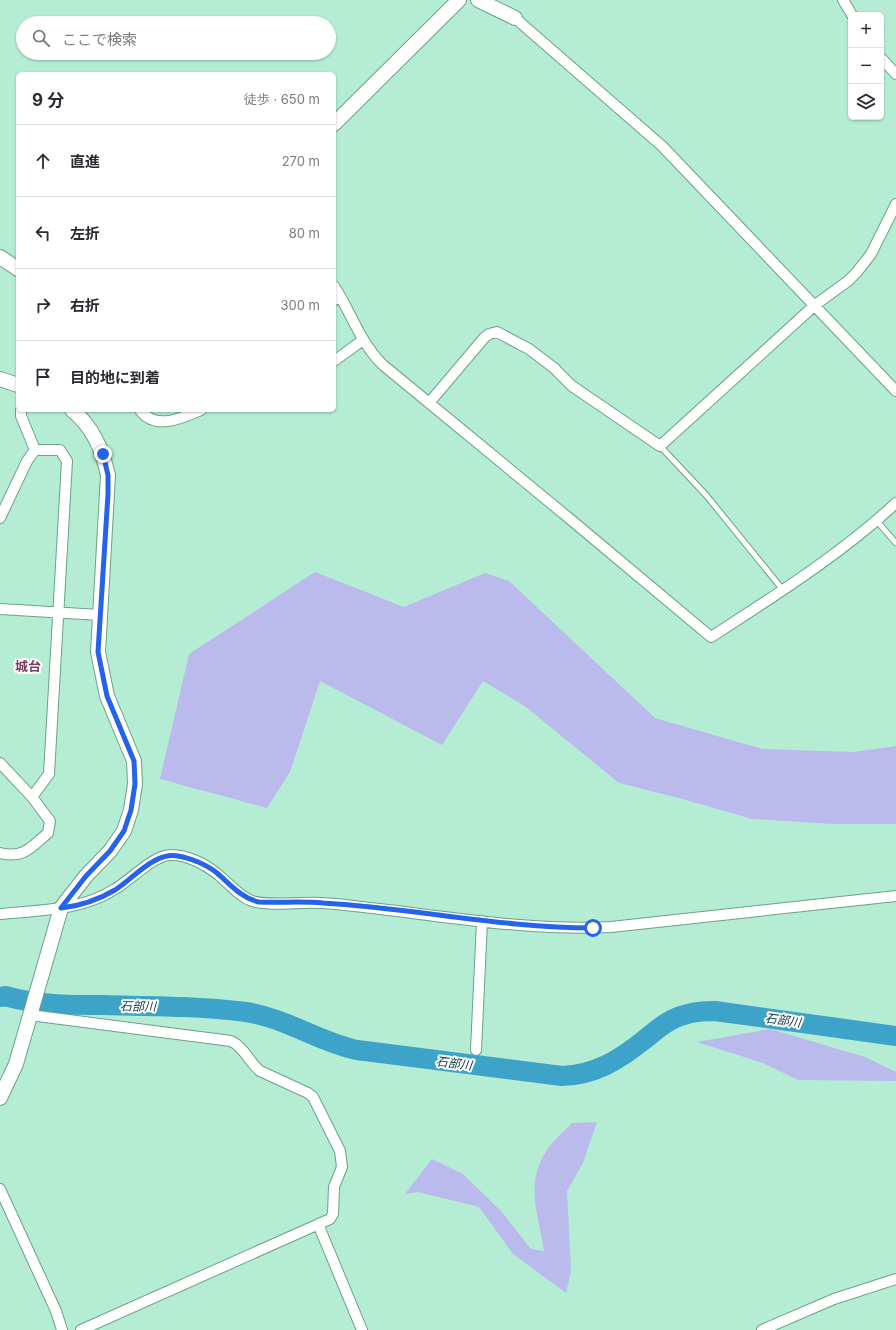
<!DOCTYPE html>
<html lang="ja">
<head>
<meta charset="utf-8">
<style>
  :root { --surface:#fff; --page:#f7f7f7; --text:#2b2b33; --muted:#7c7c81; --line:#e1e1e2 }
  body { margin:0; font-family:Inter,"Noto Sans JP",sans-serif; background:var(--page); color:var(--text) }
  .controls { position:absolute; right:12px; top:12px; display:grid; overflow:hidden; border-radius:6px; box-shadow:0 1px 3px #0004 }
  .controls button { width:36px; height:36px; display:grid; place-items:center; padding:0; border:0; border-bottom:1px solid var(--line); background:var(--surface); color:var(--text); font:20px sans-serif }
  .stop { position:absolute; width:12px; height:12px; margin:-9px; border:3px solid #2563eb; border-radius:50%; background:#fff }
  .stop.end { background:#2563eb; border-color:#fff; box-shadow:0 1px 4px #0008 }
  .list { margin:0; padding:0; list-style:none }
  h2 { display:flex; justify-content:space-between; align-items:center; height:52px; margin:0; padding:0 16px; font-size:17px }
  h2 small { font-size:13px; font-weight:400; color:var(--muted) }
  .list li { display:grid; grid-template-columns:26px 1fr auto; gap:12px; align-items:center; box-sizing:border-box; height:72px; padding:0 16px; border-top:1px solid var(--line) }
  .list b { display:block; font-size:15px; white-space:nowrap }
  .list em { font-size:13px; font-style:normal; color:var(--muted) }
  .icon { flex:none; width:22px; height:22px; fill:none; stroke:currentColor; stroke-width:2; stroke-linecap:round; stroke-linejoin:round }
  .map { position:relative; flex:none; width:896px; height:1330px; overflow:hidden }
  .search { position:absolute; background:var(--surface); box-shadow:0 1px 3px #0004; left:16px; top:16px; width:320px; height:44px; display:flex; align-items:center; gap:10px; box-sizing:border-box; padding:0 14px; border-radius:22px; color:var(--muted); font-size:15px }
  .panel { position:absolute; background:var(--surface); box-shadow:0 1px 3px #0004; left:16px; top:72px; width:320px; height:340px; border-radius:6px }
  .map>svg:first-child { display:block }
  .green { fill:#bbbaec }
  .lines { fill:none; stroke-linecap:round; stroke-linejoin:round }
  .river { stroke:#3da3c8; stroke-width:20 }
  .lane-casing { stroke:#6ba18a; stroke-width:7 }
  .street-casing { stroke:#6ba18a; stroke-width:12 }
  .secondary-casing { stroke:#6ba18a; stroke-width:16 }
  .lane { stroke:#fff; stroke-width:5 }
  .street { stroke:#fff; stroke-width:10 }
  .secondary { stroke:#fff; stroke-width:14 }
  .route { stroke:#2563eb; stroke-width:5 }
  .labels { text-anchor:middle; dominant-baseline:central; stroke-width:4; stroke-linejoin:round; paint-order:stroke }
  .water-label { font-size:12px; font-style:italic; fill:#083747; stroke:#fff }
  .quarter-label { font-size:13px; font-weight:bold; fill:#7c3c61; stroke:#fff }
</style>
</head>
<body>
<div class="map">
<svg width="896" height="1330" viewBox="0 0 896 1330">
  <rect width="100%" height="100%" fill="#b4edd4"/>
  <path class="green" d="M315 572 404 607 485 573 509 581 655 718 762 749 854 752 896 746V824H833L752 819 686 800 619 783 526 707 483 681 442 745 320 681 290 772 267 808 160 779 189 654Z
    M770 1029 865 1057 896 1072V1081L798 1080 763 1063 697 1042Z
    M597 1122 583 1163 567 1191 571 1271 566 1293 513 1254 479 1207 418 1192 405 1194 432 1159 463 1174 502 1212 531 1249 544 1251C539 1215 524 1184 547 1150 553 1140 564 1132 572 1123Z"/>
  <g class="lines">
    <path class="river" d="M0 997 5 996C37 1005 68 1005 101 1005 150 1006 198 1006 246 1012 286 1018 319 1042 357 1050L562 1076C595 1075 619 1060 644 1040 652 1034 659 1027 668 1022 682 1013 699 1011 715 1011L896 1036"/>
    <g class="lane-casing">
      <path id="lane" d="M334 303 342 299
        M660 446 706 495 783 590
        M877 521 896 543"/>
    </g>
    <g class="street-casing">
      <path id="street" d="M843 0 852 15
        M515 18 662 146 896 391
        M881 58 896 74
        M334 286C351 312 360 343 383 365L570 519 711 637C774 596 840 555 896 503
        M334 361 363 340
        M429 403 484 338 489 334 497 332 529 349 554 368 572 386 660 446 815 305 848 281 857 272 871 254 896 204
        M21 410V416L35 450
        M140 410C155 431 182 418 201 410
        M0 518 27 461 35 450
        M0 609 100 615
        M0 763 32 797 50 821 48 833C31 847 24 859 0 853
        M32 797 49 774 67 461 60 450H35
        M0 914C39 910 81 911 115 889 131 880 154 854 172 855 187 855 205 864 216 873 228 882 238 896 252 901 271 907 301 901 322 903 341 904 361 907 380 909 456 918 534 931 611 927L896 896
        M30 1015 231 1041C244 1047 249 1062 260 1071L308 1093 313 1097 340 1151 342 1167 334 1187 333 1214 330 1219 81 1330
        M476 1050 482 921
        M0 1189 56 1311 62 1330
        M318 1224 362 1330
        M762 1330 834 1299 896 1279"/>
    </g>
    <g class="secondary-casing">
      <path id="secondary" d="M478 0 515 18
        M334 124 459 0
        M0 257 18 269
        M0 379 18 385
        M0 1098 16 1064 61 908 86 876 110 851 124 831 131 810 135 784 134 761 107 696 98 652 108 475C102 449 93 427 72 410"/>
    </g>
    <use href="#lane" class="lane"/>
    <use href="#street" class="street"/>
    <use href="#secondary" class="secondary"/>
  </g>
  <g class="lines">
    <path class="route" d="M103 454 108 475V494L98 652 107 696 134 761 135 784 131 810 124 831 110 851 86 876 61 908C80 906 98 900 115 890 134 878 154 852 178 856 191 858 207 865 217 873 230 884 241 898 259 902 280 903 302 901 323 903 413 908 503 928 593 928"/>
  </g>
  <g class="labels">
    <g class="water-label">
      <text transform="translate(138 1006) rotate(1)">石部川</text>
      <text transform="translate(783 1020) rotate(8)">石部川</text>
      <text transform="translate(454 1063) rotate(7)">石部川</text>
    </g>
    <g class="quarter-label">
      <text x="28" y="666">城台</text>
    </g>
  </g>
</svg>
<div class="controls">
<button>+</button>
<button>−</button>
<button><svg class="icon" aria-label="layers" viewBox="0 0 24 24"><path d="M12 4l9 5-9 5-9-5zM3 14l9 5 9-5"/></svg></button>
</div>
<div class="stop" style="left:593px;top:928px"></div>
<div class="stop end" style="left:103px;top:454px"></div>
<div class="search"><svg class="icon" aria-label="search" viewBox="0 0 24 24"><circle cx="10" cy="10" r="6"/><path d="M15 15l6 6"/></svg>ここで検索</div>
<section class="panel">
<h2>9 分<small>徒歩 · 650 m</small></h2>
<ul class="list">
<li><svg class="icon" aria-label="ahead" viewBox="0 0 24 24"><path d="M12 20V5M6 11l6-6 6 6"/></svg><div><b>直進</b></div><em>270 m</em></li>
<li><svg class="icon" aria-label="left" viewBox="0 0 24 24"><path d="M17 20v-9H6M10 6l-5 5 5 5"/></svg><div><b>左折</b></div><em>80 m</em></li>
<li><svg class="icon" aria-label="right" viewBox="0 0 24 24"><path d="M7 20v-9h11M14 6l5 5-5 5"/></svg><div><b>右折</b></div><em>300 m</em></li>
<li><svg class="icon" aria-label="arrive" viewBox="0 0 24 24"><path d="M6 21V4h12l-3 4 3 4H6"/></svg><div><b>目的地に到着</b></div></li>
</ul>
</section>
</div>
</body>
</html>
